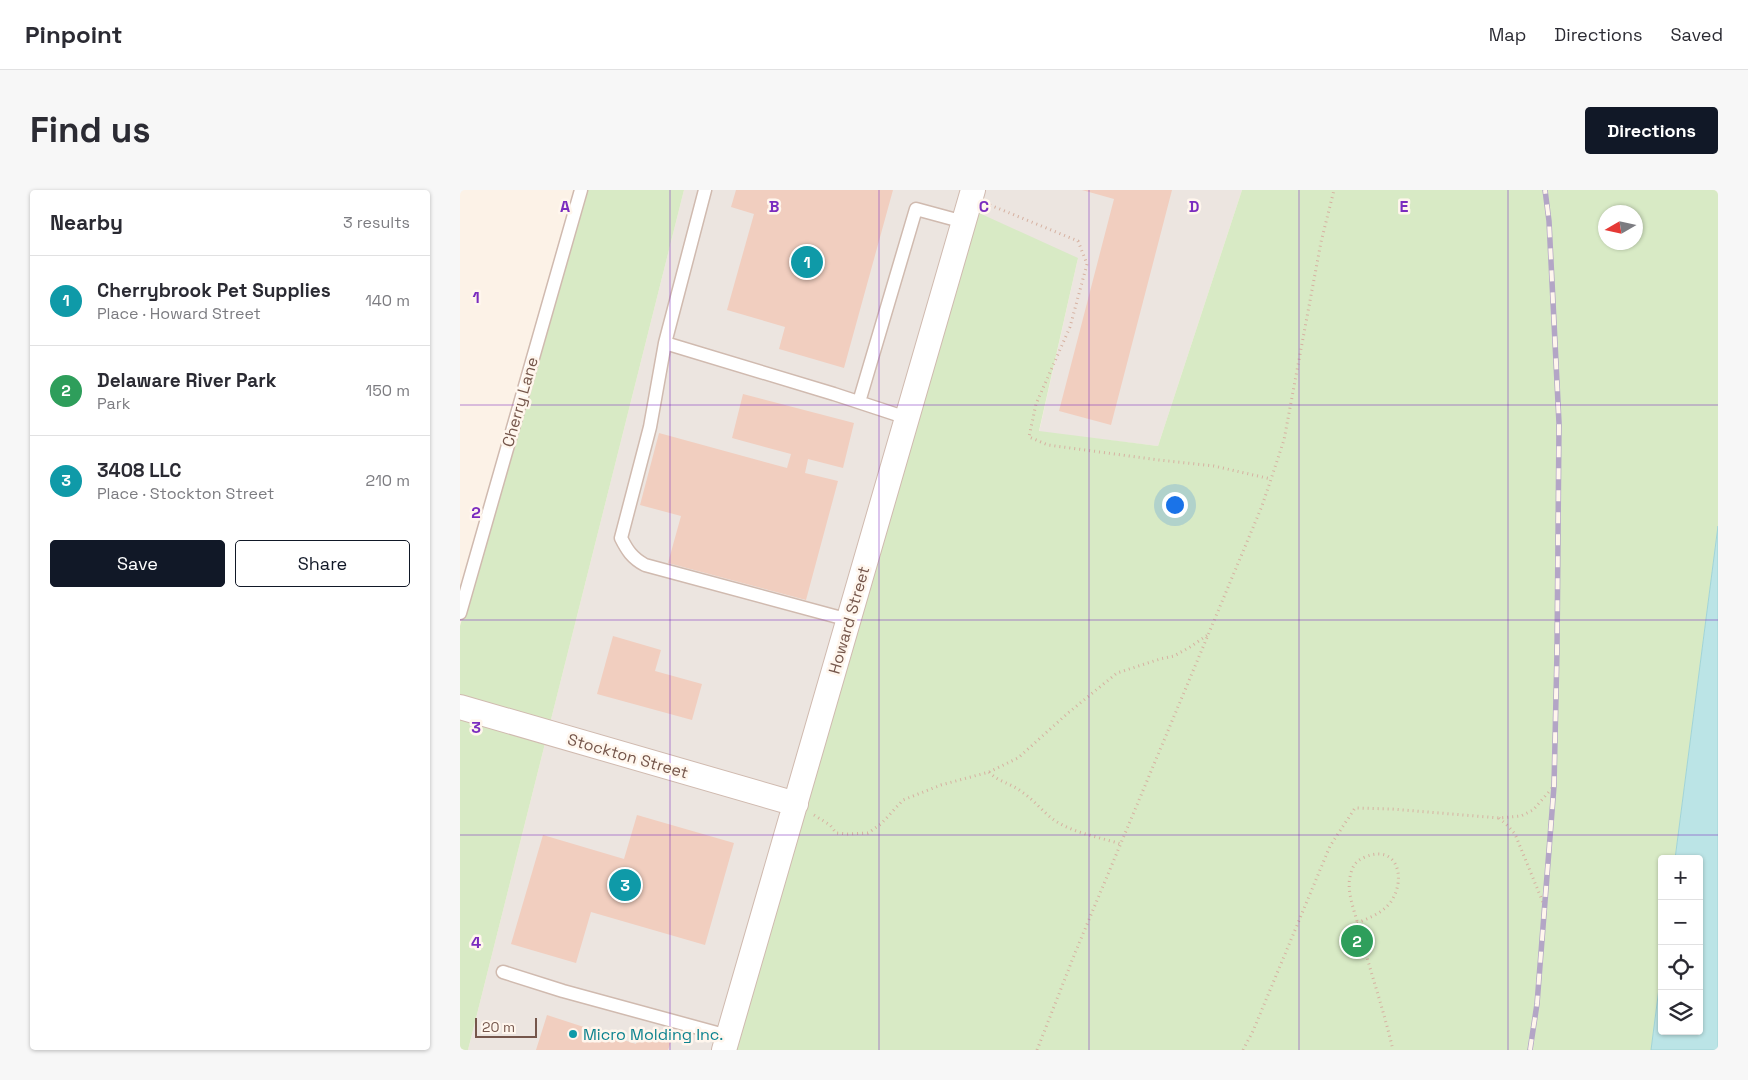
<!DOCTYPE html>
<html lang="en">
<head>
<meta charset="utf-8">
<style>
  :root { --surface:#fff; --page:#f7f7f7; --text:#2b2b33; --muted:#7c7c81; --line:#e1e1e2; --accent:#111827 }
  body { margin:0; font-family:"Space Grotesk",sans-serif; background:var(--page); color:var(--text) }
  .controls { position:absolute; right:15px; bottom:15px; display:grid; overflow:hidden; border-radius:5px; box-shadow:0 1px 4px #0004 }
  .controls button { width:45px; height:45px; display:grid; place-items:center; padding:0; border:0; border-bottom:1px solid var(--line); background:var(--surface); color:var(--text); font:25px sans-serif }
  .compass { position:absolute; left:1138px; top:15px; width:45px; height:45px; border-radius:50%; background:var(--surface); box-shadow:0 1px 4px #0004; rotate:261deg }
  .scale { position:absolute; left:15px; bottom:12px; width:62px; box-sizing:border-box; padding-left:5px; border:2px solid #75564b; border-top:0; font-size:14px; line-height:18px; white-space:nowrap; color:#75564b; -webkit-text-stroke:4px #fff6ed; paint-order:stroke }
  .you { position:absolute; left:714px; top:314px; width:18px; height:18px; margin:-12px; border:4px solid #fff; border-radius:50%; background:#1a73e8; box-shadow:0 0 0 8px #1a73e833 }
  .badge { display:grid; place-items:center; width:32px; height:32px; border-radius:50%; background:var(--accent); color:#fff; font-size:16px; font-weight:700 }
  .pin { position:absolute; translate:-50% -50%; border:2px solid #fff; box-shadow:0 1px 5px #0006 }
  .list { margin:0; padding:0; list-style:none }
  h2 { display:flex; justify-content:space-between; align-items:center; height:65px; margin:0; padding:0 20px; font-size:21px }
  h2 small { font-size:16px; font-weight:400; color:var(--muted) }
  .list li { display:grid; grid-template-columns:32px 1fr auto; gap:15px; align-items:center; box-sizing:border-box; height:90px; padding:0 20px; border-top:1px solid var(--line) }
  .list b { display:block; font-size:19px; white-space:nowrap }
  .list p { margin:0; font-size:16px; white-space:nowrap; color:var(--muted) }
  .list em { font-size:16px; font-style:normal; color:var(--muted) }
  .actions { display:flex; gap:10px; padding:15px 20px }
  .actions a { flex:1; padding:11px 0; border:1px solid var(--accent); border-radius:5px; text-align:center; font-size:18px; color:var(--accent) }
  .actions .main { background:var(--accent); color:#fff }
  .icon { flex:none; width:28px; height:28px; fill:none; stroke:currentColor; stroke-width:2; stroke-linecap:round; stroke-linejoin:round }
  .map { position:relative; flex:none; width:1258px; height:860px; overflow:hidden; border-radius:5px }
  header { display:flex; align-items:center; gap:30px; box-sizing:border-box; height:70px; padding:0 25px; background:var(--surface); border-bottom:1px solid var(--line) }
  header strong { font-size:24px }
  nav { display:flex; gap:28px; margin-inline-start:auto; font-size:18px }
  .intro { display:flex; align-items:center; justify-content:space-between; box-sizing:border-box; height:120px; padding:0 30px }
  h1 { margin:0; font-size:35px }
  .button { padding:12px 22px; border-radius:5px; background:var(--accent); color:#fff; font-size:18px; font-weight:700 }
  main { display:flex; gap:30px; padding:0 30px }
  aside { flex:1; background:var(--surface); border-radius:5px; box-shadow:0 1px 4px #0004 }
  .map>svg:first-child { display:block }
  .industrial { fill:#ece5e0 }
  .green { fill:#d8eac5; fill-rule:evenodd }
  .water { fill:#bbe4e6; stroke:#a1d4d7 }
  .building { fill:#f1cebf }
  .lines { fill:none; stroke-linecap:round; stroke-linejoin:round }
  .lane-casing { stroke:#d0baaf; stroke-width:15 }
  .street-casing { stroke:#d0baaf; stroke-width:26 }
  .path { stroke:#d6b1a1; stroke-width:3; stroke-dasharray:1 4; stroke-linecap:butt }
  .lane { stroke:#fff; stroke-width:12 }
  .street { stroke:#fff; stroke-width:24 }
  .rail-casing { stroke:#b3a5c6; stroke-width:5.5 }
  .rail { stroke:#fff6ed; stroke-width:4; stroke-dasharray:11; stroke-linecap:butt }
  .grid { fill:none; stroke:#7b2cbf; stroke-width:1; stroke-opacity:0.55 }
  .culture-dot { fill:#0f9aa8; stroke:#fff6ed; stroke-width:2 }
  .labels { text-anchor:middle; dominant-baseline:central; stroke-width:5; stroke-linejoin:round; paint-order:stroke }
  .street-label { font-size:16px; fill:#75564b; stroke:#fff6ed }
  .culture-label { font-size:16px; fill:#0d838f; stroke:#fff6ed; text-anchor:start }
  .grid-label { font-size:16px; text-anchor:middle; font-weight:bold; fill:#7b2cbf; stroke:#fff6ed; stroke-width:5; stroke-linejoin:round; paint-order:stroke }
</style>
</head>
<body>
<header>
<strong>Pinpoint</strong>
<nav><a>Map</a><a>Directions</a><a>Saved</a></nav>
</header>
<div class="intro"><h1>Find us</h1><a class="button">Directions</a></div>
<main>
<aside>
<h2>Nearby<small>3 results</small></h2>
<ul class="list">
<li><span class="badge" style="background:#0f9aa8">1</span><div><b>Cherrybrook Pet Supplies</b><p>Place · Howard Street</p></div><em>140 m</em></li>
<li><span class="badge" style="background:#2e9e5b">2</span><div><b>Delaware River Park</b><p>Park</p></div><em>150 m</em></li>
<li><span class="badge" style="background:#0f9aa8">3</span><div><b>3408 LLC</b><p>Place · Stockton Street</p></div><em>210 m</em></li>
</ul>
<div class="actions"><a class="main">Save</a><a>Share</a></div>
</aside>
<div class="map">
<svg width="1258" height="860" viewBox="0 0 1258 860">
  <rect width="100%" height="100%" fill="#fcf2e7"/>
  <path class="industrial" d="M224 0H782L698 256 579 242 618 68 272 860H8Z"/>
  <path class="green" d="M126 0H224L8 860H0V436Z
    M782 0H1258V336L1215 669H1202V775L1191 860H272L506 17 618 68 579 241 698 256ZM1146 22H1176V52H1146Z"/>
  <path class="water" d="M1258 336V860H1191L1202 775V841H1239V669H1215Z"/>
  <path class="building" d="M276 0H433L384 178 319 159 325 137 267 120 294 24 271 17Z
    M622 0H712L651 235 599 221 654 9Z
    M283 204 394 233 383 278 348 269 345 283 378 291 346 410 208 373 221 326 180 315 199 243 327 278 331 264 272 248Z
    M153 446 201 460 195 481 242 494 232 530 137 504Z
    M177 625 274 653 245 755 131 722 116 773 51 754 83 645 164 669Z
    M87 825 176 854 181 839 212 849 208 860H76Z"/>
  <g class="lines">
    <g class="lane-casing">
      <path id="lane" d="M205 153 245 0
        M399 212 456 19 504 32
        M0 423 121 0
        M389 430 185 375C172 368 167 360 161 348L190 237 205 153 374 204 447 228
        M43 782 103 801 268 846"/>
    </g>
    <g class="street-casing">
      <path id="street" d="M0 517 336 614
        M264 860 513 0"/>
    </g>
    <path class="path" d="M530 15 618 51 627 74 610 137 576 214 569 247 588 255 699 270 754 276 811 289
      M529 582C538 592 551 593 562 602 574 610 583 622 594 630 613 643 639 647 661 654
      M354 625 370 635 376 643 388 644 408 643 421 634 443 610 481 595 529 582 558 568 608 523 657 483 700 469 714 466 730 457 749 444
      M1039 628 1048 636 1055 644 1084 715
      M897 733C909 728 922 723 930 713 947 690 938 653 905 667 895 671 892 677 890 687 887 701 893 717 897 731 908 775 923 817 933 860
      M577 860 615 763 802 316 824 250 861 52 874 0
      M783 860 793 841 870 656 895 618 932 619 1039 628 1061 626 1073 620 1094 596"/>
    <use href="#lane" class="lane"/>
    <use href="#street" class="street"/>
    <g class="rail-casing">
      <path id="rail" d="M1070 860 1077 814 1094 596 1097 462 1099 233 1089 31 1085 0"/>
    </g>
    <use href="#rail" class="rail"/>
  </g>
  <path class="grid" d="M210 0V860M419 0V860M629 0V860M839 0V860M1048 0V860M0 215H1258M0 430H1258M0 645H1258"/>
  <circle class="culture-dot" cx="113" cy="844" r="5"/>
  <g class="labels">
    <g class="street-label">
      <text transform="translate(60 212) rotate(-74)">Cherry Lane</text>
      <text transform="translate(389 430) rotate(-74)">Howard Street</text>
      <text transform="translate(168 566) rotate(16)">Stockton Street</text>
    </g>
    <g class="culture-label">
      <text x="123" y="844">Micro Molding Inc.</text>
    </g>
  </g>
  <g class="grid-label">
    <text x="105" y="22">A</text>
    <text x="314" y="22">B</text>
    <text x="524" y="22">C</text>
    <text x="734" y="22">D</text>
    <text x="944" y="22">E</text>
    <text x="16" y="113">1</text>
    <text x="16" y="328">2</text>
    <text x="16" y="543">3</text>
    <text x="16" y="758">4</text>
  </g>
</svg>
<div class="controls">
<button>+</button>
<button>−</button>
<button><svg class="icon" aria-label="locate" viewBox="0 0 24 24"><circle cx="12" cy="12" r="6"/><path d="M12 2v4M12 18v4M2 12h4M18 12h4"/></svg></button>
<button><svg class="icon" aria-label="layers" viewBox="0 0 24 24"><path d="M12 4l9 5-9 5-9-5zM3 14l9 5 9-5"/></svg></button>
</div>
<svg class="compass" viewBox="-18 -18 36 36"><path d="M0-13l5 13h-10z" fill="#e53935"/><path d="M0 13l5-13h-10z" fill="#7c7c81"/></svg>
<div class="scale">20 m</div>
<div class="you"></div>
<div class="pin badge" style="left:347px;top:72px;background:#0f9aa8">1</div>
<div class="pin badge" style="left:897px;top:751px;background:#2e9e5b">2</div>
<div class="pin badge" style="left:165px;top:695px;background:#0f9aa8">3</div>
</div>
</main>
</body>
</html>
